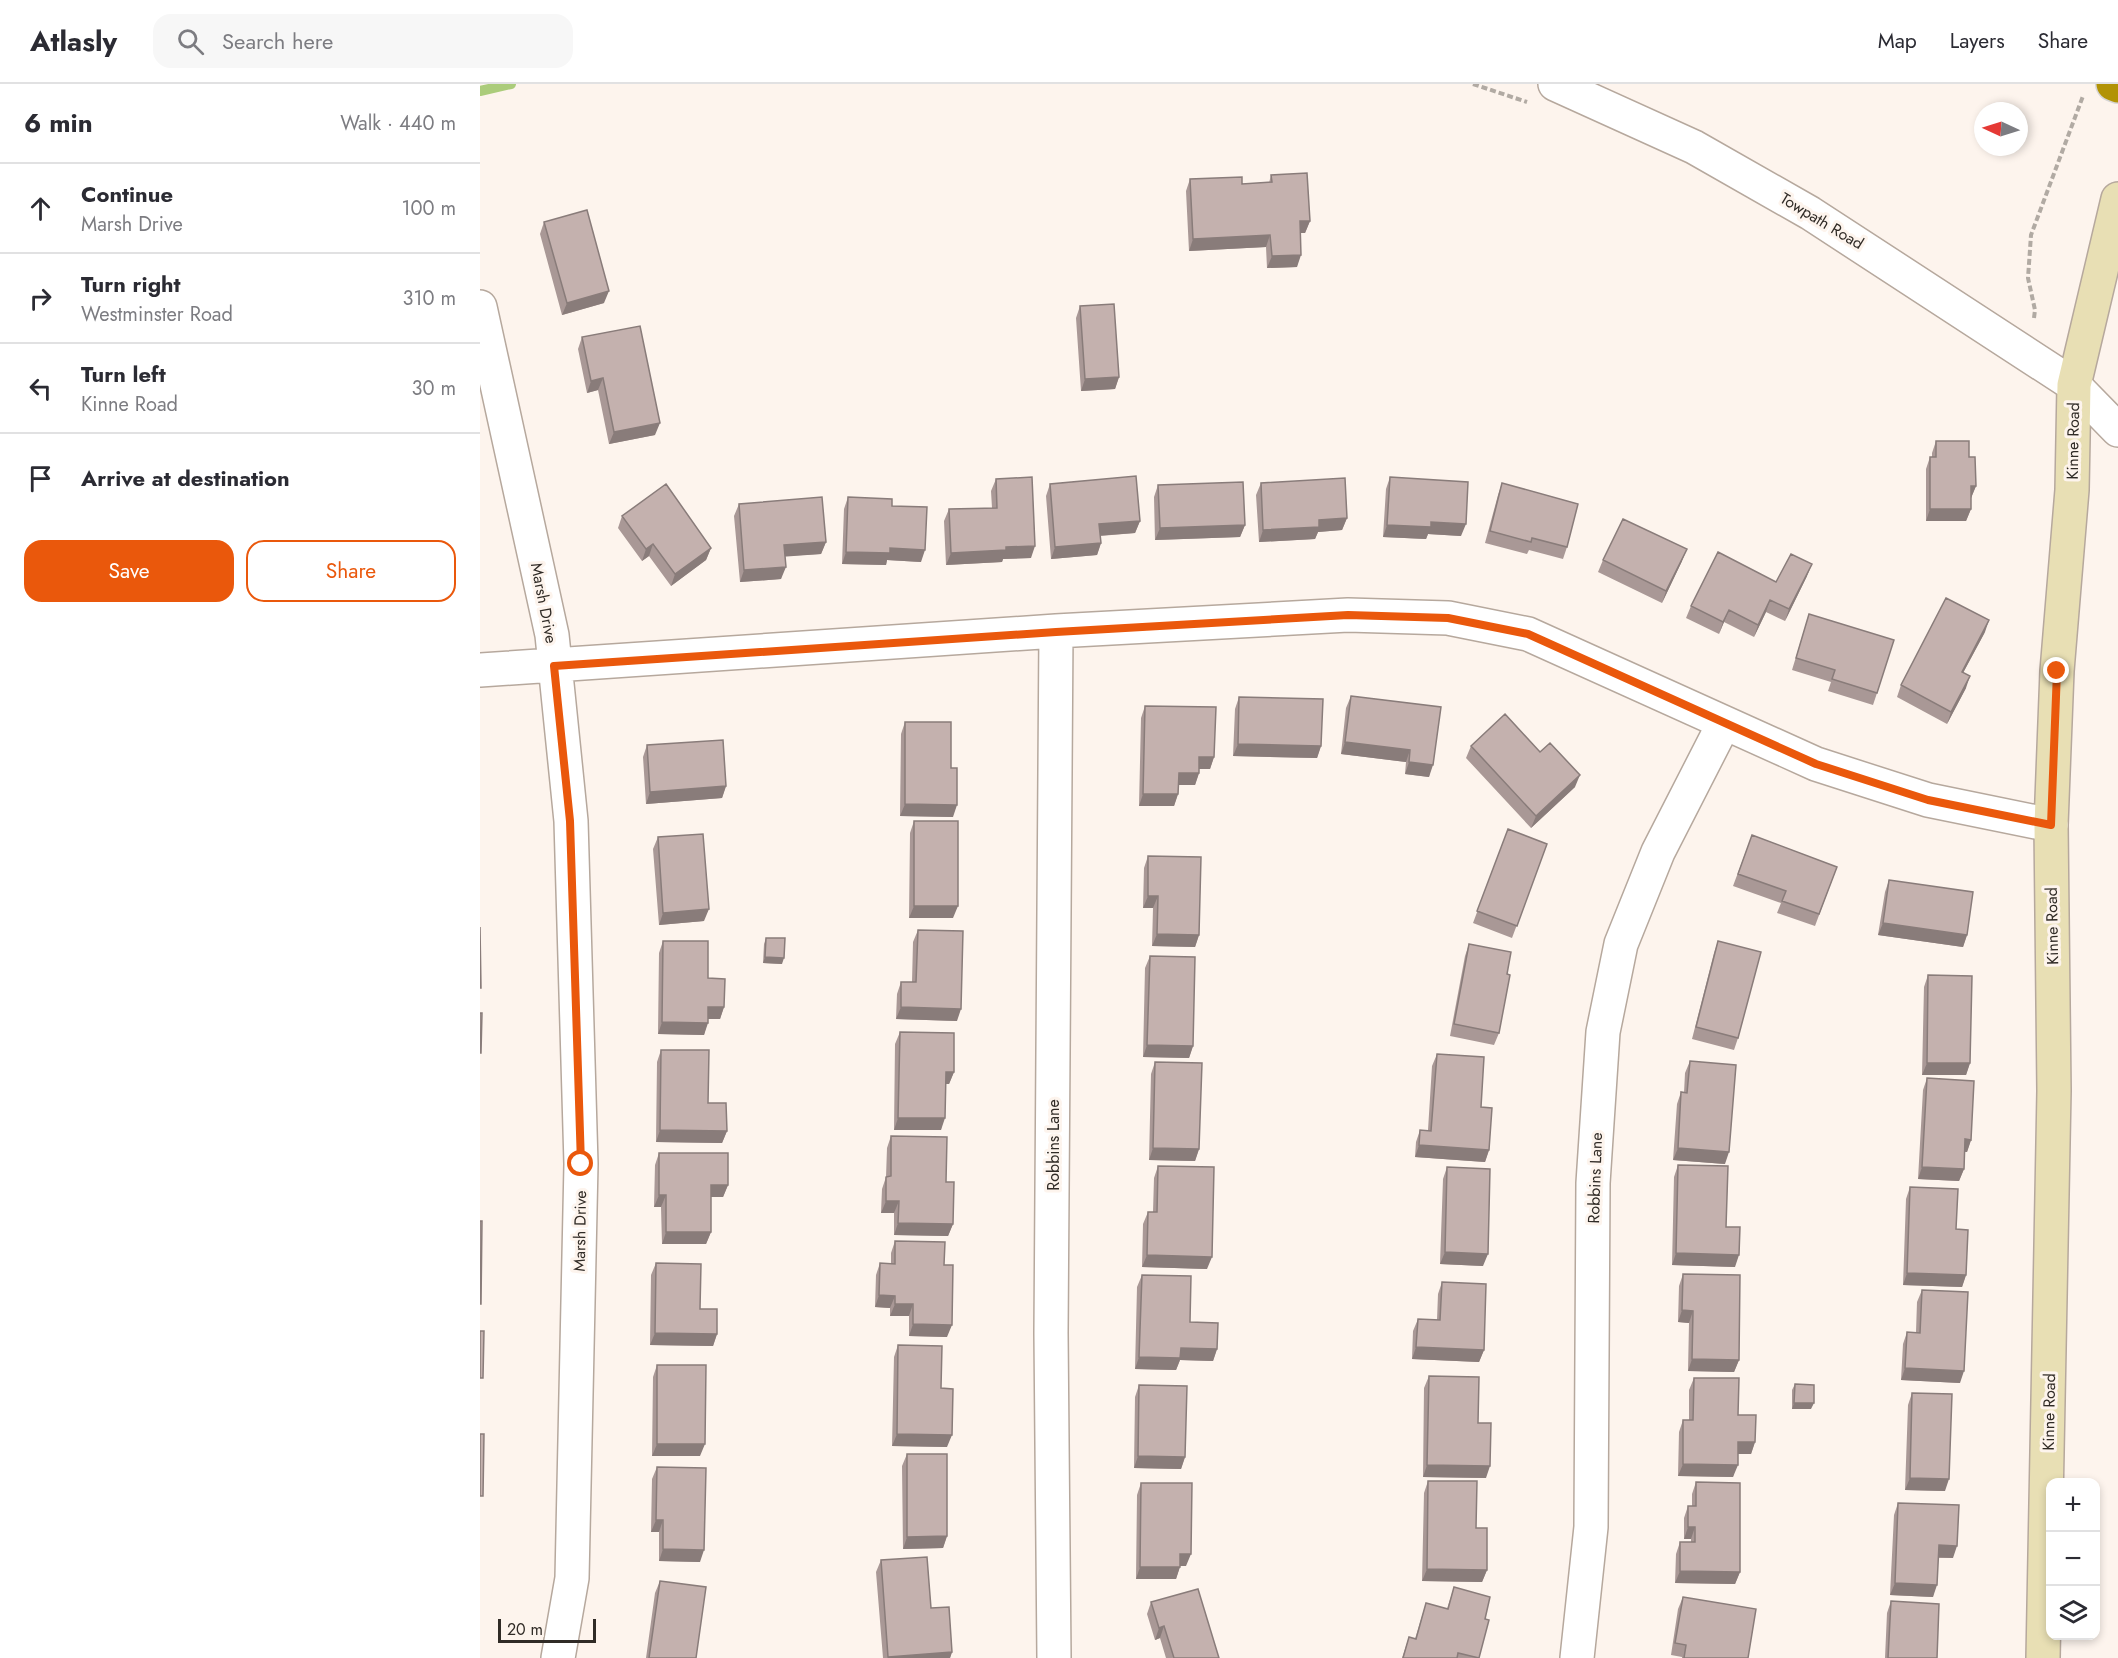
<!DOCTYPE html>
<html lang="en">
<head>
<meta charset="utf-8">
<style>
  :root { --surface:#fff; --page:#f7f7f7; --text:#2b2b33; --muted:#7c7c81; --line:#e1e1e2; --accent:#ea580c }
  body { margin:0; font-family:Jost,sans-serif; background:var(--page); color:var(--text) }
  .controls { position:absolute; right:18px; bottom:18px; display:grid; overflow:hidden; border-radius:12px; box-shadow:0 3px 9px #0003 }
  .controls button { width:54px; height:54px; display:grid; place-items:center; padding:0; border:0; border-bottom:2px solid var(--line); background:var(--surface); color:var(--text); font:30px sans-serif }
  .compass { position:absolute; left:1494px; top:18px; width:54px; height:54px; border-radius:50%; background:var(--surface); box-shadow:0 3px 9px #0003; rotate:274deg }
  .scale { position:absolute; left:18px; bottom:15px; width:98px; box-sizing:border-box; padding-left:6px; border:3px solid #302b26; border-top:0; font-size:16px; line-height:21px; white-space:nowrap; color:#302b26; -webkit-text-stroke:4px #fdf4ed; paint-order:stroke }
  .stop { position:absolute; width:18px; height:18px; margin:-14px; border:4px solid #ea580c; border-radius:50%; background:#fff }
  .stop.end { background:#ea580c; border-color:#fff; box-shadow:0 2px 6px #0008 }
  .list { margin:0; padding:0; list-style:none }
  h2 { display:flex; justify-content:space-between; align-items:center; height:78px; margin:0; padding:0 24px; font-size:26px }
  h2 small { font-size:20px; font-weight:400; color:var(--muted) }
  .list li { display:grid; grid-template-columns:39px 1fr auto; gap:18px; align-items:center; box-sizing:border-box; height:90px; padding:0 24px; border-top:2px solid var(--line) }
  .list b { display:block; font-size:22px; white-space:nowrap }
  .list p { margin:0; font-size:20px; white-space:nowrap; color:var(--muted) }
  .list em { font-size:20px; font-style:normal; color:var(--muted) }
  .actions { display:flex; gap:12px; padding:18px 24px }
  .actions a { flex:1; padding:14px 0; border:2px solid var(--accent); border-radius:18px; text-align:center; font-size:21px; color:var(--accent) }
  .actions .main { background:var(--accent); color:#fff }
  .icon { flex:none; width:33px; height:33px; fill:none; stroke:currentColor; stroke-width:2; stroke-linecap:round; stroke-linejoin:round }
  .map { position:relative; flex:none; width:1638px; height:1574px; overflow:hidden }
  header { display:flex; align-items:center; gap:36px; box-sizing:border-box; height:84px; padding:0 30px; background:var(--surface); border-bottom:2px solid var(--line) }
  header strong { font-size:28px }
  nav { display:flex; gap:33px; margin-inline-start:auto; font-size:21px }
  .search { width:420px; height:54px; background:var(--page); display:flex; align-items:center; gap:15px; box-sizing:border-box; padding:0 21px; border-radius:18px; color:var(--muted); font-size:22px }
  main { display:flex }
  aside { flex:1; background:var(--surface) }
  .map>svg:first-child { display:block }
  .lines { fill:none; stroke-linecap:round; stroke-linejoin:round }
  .stream { stroke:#abcc7b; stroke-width:10 }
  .street-casing { stroke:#b6a89d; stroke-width:36 }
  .secondary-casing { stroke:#b6a89d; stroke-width:36 }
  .highway-casing { stroke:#d6d5d4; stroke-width:36 }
  .path { stroke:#b1aaa3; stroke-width:4; stroke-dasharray:6 3; stroke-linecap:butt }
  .street { stroke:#fff; stroke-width:33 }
  .secondary { stroke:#e8dfb4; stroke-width:33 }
  .highway { stroke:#b29306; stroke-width:33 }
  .wall { fill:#a99896 }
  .shaded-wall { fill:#897c7a }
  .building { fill:#c4b1ae; stroke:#897c7a; stroke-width:1.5 }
  .route { stroke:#ea580c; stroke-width:8 }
  .labels { text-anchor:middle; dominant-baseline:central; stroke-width:6; stroke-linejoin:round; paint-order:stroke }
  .street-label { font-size:16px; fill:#302b26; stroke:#fdf4ed }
</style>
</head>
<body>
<header>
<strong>Atlasly</strong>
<div class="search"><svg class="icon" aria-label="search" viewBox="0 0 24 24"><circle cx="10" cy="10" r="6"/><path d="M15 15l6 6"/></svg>Search here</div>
<nav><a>Map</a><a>Layers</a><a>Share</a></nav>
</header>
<main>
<aside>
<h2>6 min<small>Walk · 440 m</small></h2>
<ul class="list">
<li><svg class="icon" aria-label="ahead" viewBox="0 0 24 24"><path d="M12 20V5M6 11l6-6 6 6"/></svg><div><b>Continue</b><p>Marsh Drive</p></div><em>100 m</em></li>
<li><svg class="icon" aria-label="right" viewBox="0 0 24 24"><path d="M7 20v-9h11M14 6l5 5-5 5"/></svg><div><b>Turn right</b><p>Westminster Road</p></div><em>310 m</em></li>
<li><svg class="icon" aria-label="left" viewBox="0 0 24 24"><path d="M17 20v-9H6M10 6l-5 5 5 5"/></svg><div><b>Turn left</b><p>Kinne Road</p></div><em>30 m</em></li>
<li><svg class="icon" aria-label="arrive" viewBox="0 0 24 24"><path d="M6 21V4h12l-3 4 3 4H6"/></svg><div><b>Arrive at destination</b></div></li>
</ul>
<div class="actions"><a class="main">Save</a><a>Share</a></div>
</aside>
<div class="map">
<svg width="1638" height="1574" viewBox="0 0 1638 1574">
  <rect width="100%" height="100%" fill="#fdf4ed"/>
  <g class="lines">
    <path class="stream" d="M0 7 31 0"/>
    <g class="street-casing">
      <path id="street" d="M1075 0 1214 63 1330 129 1594 301 1638 346
        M0 223 72 551 91 737 101 1080 92 1494 78 1574
        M0 586 576 547 868 531 968 534 1048 550 1336 680 1448 716 1571 741
        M574 1574 571 1249 576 547
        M1097 1574 1111 1443 1113 1099 1123 948 1141 860 1178 768 1244 639"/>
    </g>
    <g class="secondary-casing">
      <path id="secondary" d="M1563 1574 1574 1007 1571 741 1577 587 1592 406 1594 301 1638 115"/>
    </g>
    <g class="highway-casing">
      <path id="highway" d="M1633 0 1638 2"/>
    </g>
    <path class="path" d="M993 0 1047 18
      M1554 234 1555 226 1548 194 1551 151 1603 12"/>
    <use href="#street" class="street"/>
    <use href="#secondary" class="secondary"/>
    <use href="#highway" class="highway"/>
  </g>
  <path class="wall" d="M791 91 830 137 825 149H820L817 183 787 184 786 163 709 167 706 107 710 95 762 100 789 99Z
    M64 138 124 219 82 231 60 150Z
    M600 222 639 293 635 305 601 307 596 234Z
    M102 253 175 351 129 360 118 306 107 309 98 265Z
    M1456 357 1489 373 1496 402 1491 414V425L1486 437H1446V385L1450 373H1452V369Z
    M910 393 981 452 948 450 946 455 903 453 906 405Z
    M516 395 551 474 523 475 522 478 466 481 464 437 469 425 512 424 511 407Z
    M781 399 867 434 862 446 838 448 835 455 779 458 776 411Z
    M1022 399 1087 463 1083 475 1049 466 1047 470 1005 459 1018 411Z
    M570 400 660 437 655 449 620 452 621 459 617 471 571 475 566 412Z
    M678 401 765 441 760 453 675 456 674 413Z
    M368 413 412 422 441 478 407 476 406 481 362 480 364 425Z
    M259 420 346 458 341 470 305 472 301 495 260 498 254 432Z
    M142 432 231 464 226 476 191 502 169 472 162 477 138 444Z
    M1123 476 1202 477 1182 519 1118 488Z
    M1327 492 1305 537 1286 528 1274 553 1244 538 1239 550 1206 534 1211 522 1296 498Z
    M1329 530 1397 609 1393 621 1348 607 1351 598 1312 586Z
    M1505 548 1483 589 1486 604 1467 640 1417 613 1421 601Z
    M871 612 961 623 949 693 925 690 926 678 861 670 866 624Z
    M759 613 841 662 837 674 753 672 755 625Z
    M665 622 734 673 730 685H719V689L715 701H699L698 710 694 722H659L661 634Z
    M425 638 471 684 473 733 420 732 421 650Z
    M167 661 246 702 242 714 166 720 163 673Z
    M991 662 1060 668 1095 703 1051 744 986 674Z
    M434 737 473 834H429L430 749Z
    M1028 745 1067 760 1032 854 993 839Z
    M1272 751 1357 783 1335 842 1297 829 1301 819 1253 802Z
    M178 753 224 837 179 841 173 765Z
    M668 772 719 851 715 863 672 862 673 824H663L664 784Z
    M1409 796 1487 851 1483 863 1398 851 1405 808Z
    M438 846 477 937 416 935 417 910 421 898H432L433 858Z
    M286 854 302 880 283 879 284 860Z
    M183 857 228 894 244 923 240 935H228L224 951 178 950 179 869Z
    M1238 857 1258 954 1254 966 1212 955 1234 869Z
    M989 860 1027 890 1019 949 1014 961 970 952 985 872Z
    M670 872 713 962 709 974 663 973 665 884Z
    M1448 891 1490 979 1486 991H1442L1444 903Z
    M420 948 474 988 469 1000H466L461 1046H414L415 960Z
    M181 966 228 1019 247 1047 242 1059 176 1058 177 978Z
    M957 970 1001 1023 1009 1066 1005 1078 935 1073 936 1058 940 1046H948L952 982Z
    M1210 977 1245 1080 1193 1076 1197 1020 1201 1008 1204 1009 1205 989Z
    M675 978 719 1065 715 1077 669 1076 671 990Z
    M1447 994 1491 1056 1487 1068H1485L1484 1085 1479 1097 1438 1095 1443 1006Z
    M411 1052 466 1098 473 1140 468 1152 414 1151V1129H401L402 1105 406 1093 407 1064Z
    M179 1069 248 1101 243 1113H231V1148L226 1160H182L181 1123H174L175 1081Z
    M1198 1081 1246 1143 1255 1183 1192 1181 1194 1093Z
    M678 1082 727 1185 662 1183 663 1140 668 1128H673L674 1094Z
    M967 1083 1003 1182 960 1180 963 1095Z
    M1430 1103 1476 1145 1486 1191 1482 1203 1423 1201 1426 1115Z
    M415 1157 464 1181 467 1253 429 1252V1232H410V1224L395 1223 396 1191 400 1179 411 1180V1169Z
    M176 1179 220 1225 237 1250 233 1262 170 1261 171 1191Z
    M1203 1190 1259 1276 1254 1288 1208 1287 1209 1239 1198 1238 1199 1202Z
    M662 1191 737 1265 733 1277 700 1276 696 1286 655 1285 657 1203Z
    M962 1198 1004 1266 999 1278 932 1275 933 1247 938 1235 957 1236 958 1210Z
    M1442 1206 1480 1299 1421 1296 1423 1260 1427 1248H1436L1437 1218Z
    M418 1261 461 1304 467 1363 412 1362 414 1273Z
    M177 1281 220 1372H172L173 1293Z
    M949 1292 998 1339 1006 1394 943 1393 944 1304Z
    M1214 1294 1258 1331 1275 1358 1271 1370H1258L1253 1393 1198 1392 1199 1348 1203 1336H1209V1306Z
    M1315 1300 1331 1325H1312V1306Z
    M659 1301 705 1373 701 1385 654 1384 655 1313Z
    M1432 1309 1465 1407 1425 1406 1428 1321Z
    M427 1370 467 1452 463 1464 423 1465 422 1382Z
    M177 1383 220 1478 179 1477V1448H171L172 1395Z
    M948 1397 996 1444 1007 1486 1002 1498 942 1497 944 1409Z
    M1216 1398 1260 1488 1255 1500 1195 1499 1196 1470 1200 1458H1211V1455H1204V1434L1208 1422H1212V1410Z
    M661 1399 706 1482H700L696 1495H656L657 1411Z
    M1418 1419 1473 1474H1458L1453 1513 1410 1511 1414 1431Z
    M401 1476 451 1524 472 1568 470 1574H403L396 1488Z
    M180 1497 216 1574H166L175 1509Z
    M974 1503 1005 1535 999 1574H922L929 1553 935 1555 946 1519 967 1525Z
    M1203 1513 1268 1574H1202V1573L1191 1571 1198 1525Z
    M1411 1517 1457 1574H1405L1407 1529Z
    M671 1518 739 1574H686L680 1554 675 1556 667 1530Z"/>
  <path class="shaded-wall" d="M820 137H830L825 149H815Z
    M790 151 786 163 709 167 713 155Z
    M821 171 817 183 787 184 792 172Z
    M129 207 124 219 82 231 87 219Z
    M639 293 635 305 601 307 605 295Z
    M123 294 118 306 107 309 111 297Z
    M180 339 175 351 129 360 134 348Z
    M1491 402H1496L1491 414H1486Z
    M1450 425H1491L1486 437H1446Z
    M867 434 862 446 838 448 835 455 779 458 783 446 839 436Z
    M660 437 655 449 615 452 619 440Z
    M951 438 986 440 981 452 948 450 946 455 903 453 907 441Z
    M765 441 760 453 675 456 680 444Z
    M346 458 341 470 300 473 304 461Z
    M621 459 617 471 571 475 575 463Z
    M173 460 169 472 162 477 166 465Z
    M555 462 551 474 523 475 522 478 466 481 471 469 526 463Z
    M231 464 226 476 191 502 195 490Z
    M410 464 445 466 441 478 407 476 406 481 362 480 366 468Z
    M1207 465 1202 477 1182 519 1186 507Z
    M1332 480 1327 492 1305 537 1309 525Z
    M306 483 301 495 260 498 264 486Z
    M1290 516 1286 528 1274 553 1278 541Z
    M1249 526 1239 550 1243 538Z
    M1509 536 1505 548 1477 600 1482 588Z
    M1490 592 1486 604 1467 640 1471 628Z
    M865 658 930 666 926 678 861 670Z
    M758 660 841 662 837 674 753 672Z
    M719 673H734L730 685H715Z
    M929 678 953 681 949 693 925 690Z
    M699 689H719L715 701H694Z
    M1100 691 1095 703 1051 744 1056 732Z
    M246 702 242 714 166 720 170 708Z
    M663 710H698L694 722H659Z
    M425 720 477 721 473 733 420 732Z
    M668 812H678L673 824H663Z
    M434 822H478L473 834H429Z
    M229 825 224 837 179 841 183 829Z
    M1403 839 1487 851 1483 863 1398 851Z
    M677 850 719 851 715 863 672 862Z
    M285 873 304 874 302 880 283 879Z
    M228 923H244L240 935H224Z
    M421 923 481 925 477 937 416 935Z
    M182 938 228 939 224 951 178 950Z
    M667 961 713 962 709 974 663 973Z
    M1447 979H1490L1486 991H1442Z
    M466 988H474L469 1000H462Z
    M418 1034H465L461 1046H414Z
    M180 1046 247 1047 242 1059 176 1058Z
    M1485 1055 1491 1056 1487 1068 1481 1067Z
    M939 1061 1009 1066 1005 1078 935 1073Z
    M673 1064 719 1065 715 1077 669 1076Z
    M1198 1064 1249 1068 1245 1080 1193 1076Z
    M1442 1083 1484 1085 1479 1097 1438 1095Z
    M231 1101H248L243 1113H226Z
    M179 1111H186L181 1123H174Z
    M406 1117H419L414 1129H401Z
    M418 1139 473 1140 468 1152 414 1151Z
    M186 1148H231L226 1160H182Z
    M965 1168 1008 1170 1003 1182 960 1180Z
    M1196 1169 1259 1171 1255 1183 1192 1181Z
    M667 1171 732 1173 727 1185 662 1183Z
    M1427 1189 1486 1191 1482 1203 1423 1201Z
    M399 1211 415 1212 410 1224 395 1223Z
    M415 1220H433L429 1232H410Z
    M1202 1226 1213 1227 1209 1239 1198 1238Z
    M433 1240 472 1241 467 1253 429 1252Z
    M175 1249 237 1250 233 1262 170 1261Z
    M936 1263 1004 1266 999 1278 932 1275Z
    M701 1264 737 1265 733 1277 700 1276 696 1286 655 1285 659 1273Z
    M1212 1275 1259 1276 1254 1288 1208 1287Z
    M1425 1284 1484 1287 1480 1299 1421 1296Z
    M1314 1319H1334L1331 1325H1312Z
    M417 1350 472 1351 467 1363 412 1362Z
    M1258 1358H1275L1271 1370H1254Z
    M177 1360H225L220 1372H172Z
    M658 1372 705 1373 701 1385 654 1384Z
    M1203 1380 1258 1381 1253 1393 1198 1392Z
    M947 1381 1010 1382 1006 1394 943 1393Z
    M1430 1394 1469 1395 1465 1407 1425 1406Z
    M176 1436H183L179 1448H171Z
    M1208 1443H1215L1211 1455H1204Z
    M467 1452 463 1464 423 1465 427 1453Z
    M1459 1461 1477 1462 1473 1474 1454 1473Z
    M183 1465 224 1466 220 1478 179 1477Z
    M700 1470H711L706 1482H695Z
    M660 1483H700L696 1495H656Z
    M947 1485 1007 1486 1002 1498 942 1497Z
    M1200 1487 1260 1488 1255 1500 1195 1499Z
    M1415 1499 1457 1501 1453 1513 1410 1511Z
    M684 1542 680 1554 675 1556 679 1544Z
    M472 1568 470 1574H408V1573Z"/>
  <path class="building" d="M827 89 830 137H820L821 171 792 172 790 151 713 155 710 95 762 93V100L792 98 791 91Z
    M107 126 129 207 87 219 64 138Z
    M634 220 639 293 605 295 600 222Z
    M160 242 180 339 134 348 123 294 111 297 102 253Z
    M1456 357H1489V373H1495L1496 402H1491V425H1450V373H1456Z
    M656 392 660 437 619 440 621 459 575 463 570 400Z
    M552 393 555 462 526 463V466L471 469 469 425 517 424 516 395Z
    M910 393 988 398 986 440 951 438V443L907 441Z
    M865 394 867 434 839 436V443L783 446 781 399Z
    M763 398 765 441 680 444 678 401Z
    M1022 399 1098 420 1087 463 1052 454 1051 458 1010 447Z
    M186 400 231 464 195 490 173 460 166 465 142 432Z
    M342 413 346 458 304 461 306 483 264 486 259 420Z
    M368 413 412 415V422L447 423 445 466 410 464V469L366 468Z
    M1143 435 1207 465 1186 507 1123 476Z
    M1238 468 1296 498 1311 470 1332 480 1309 525 1290 516 1278 541 1249 526 1243 538 1211 522Z
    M1466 514 1509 536 1482 588 1490 592 1471 628 1421 601Z
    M1329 530 1414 556 1397 609 1352 595 1355 586 1316 574Z
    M871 612 961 623 953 681 929 678 930 666 865 658Z
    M759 613 843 615 841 662 758 660Z
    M665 622 736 623 734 673H719V689H699L698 710H663Z
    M1025 630 1060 668 1070 659 1100 691 1056 732 991 662Z
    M425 638H471V684H477V721L425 720Z
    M243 656 246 702 170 708 167 661Z
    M434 737H478V822H434Z
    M1028 745 1067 760 1037 842 997 827Z
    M223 750 229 825 183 829 178 753Z
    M1272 751 1357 783 1339 830 1302 817 1306 807 1258 790Z
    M668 772 721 773 719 851 677 850 678 812H668Z
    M1409 796 1493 808 1487 851 1403 839Z
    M0 843 1 904H0Z
    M438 846 483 847 481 925 421 923V898H436Z
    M286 854H305L304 874 285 873Z
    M183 857H228V894L245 895 244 923H228V939L182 938Z
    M1238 857 1281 868 1258 954 1216 943Z
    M989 860 1031 868 1027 890 1030 891 1019 949 974 940Z
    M670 872 715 873 713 962 667 961Z
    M1448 891 1492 892 1490 979H1447Z
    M0 929H2L1 969H0Z
    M420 948 474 949V988H466L465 1034H418Z
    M181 966H229L228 1019H246L247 1047 180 1046Z
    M957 970 1004 973 1001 1023 1012 1024 1009 1066 939 1061 940 1046 951 1047Z
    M1210 977 1256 981 1249 1068 1198 1064 1201 1008 1207 1009Z
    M675 978 722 979 719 1065 673 1064Z
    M1447 994 1494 997 1491 1056 1485 1055 1484 1085 1442 1083Z
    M411 1052 467 1053 466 1098H474L473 1140 418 1139 419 1117H406V1093L411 1092Z
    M179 1069H248V1101H231V1148H186V1111H179Z
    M1198 1081 1248 1082 1246 1143H1260L1259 1171 1196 1169Z
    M678 1082 734 1083 732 1173 667 1171 668 1128H677Z
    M967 1083 1010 1085 1008 1170 965 1168Z
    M1430 1103 1478 1105 1476 1145 1488 1146 1486 1191 1427 1189Z
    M0 1137H2L1 1220H0Z
    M415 1157 465 1158 464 1181H473L472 1241 433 1240V1220H415V1212L399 1211 400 1179 415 1180Z
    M176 1179 221 1180 220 1225H237V1250L175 1249Z
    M1203 1190 1260 1191 1259 1276 1212 1275 1213 1227 1202 1226Z
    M662 1191 711 1192 710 1238 738 1239 737 1265 701 1264 700 1274 659 1273Z
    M962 1198 1006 1200 1004 1266 936 1263 938 1235 960 1236Z
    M1442 1206 1488 1208 1484 1287 1425 1284 1427 1248 1440 1249Z
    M0 1247H4L3 1294H0Z
    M418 1261 462 1262 461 1304 473 1305 472 1351 417 1350Z
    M177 1281H226L225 1360H177Z
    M949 1292 999 1293 998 1339H1011L1010 1382 947 1381Z
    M1214 1294H1259L1258 1331H1276L1275 1358H1258V1381L1203 1380V1336H1213Z
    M1315 1300 1334 1301V1319H1314Z
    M659 1301 707 1302 705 1373 658 1372Z
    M1432 1309 1472 1310 1469 1395 1430 1394Z
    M0 1350H4L3 1412H0Z
    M427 1370H467V1452L427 1453Z
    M177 1383 226 1384 224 1466 183 1465V1436H176Z
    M948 1397H997L996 1444H1007V1486L947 1485Z
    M1216 1398 1260 1399V1488L1200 1487V1458H1215V1443H1208V1422H1216Z
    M661 1399H712L711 1470H700V1483H660Z
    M1418 1419 1479 1421 1477 1462 1459 1461 1457 1501 1415 1499Z
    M447 1473 451 1524 469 1523 472 1568 408 1573 401 1476Z
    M180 1497 226 1503 216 1574H169Z
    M974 1503 1010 1513 1005 1535 1009 1536 999 1574 978 1569 977 1574H923L929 1553 936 1555 946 1519 968 1525Z
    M718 1505 739 1574H694L684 1542 679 1544 671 1518Z
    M1203 1513 1276 1525 1268 1574H1204L1206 1561 1195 1559Z
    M1411 1517 1459 1520 1457 1574H1408Z"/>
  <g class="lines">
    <path class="route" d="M101 1080 90 737 74 582 576 548 868 531 968 534 1048 550 1336 680 1448 716 1571 741 1577 587"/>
  </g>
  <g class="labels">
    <g class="street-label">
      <text transform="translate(1342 137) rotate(31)">Towpath Road</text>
      <text transform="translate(1593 357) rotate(-89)">Kinne Road</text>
      <text transform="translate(64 519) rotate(79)">Marsh Drive</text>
      <text transform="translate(1572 842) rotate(-91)">Kinne Road</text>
      <text transform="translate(573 1061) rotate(-90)">Robbins Lane</text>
      <text transform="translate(1115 1094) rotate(-88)">Robbins Lane</text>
      <text transform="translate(100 1147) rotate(-89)">Marsh Drive</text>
      <text transform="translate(1569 1328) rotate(-89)">Kinne Road</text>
    </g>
  </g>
</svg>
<div class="controls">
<button>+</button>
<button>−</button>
<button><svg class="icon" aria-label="layers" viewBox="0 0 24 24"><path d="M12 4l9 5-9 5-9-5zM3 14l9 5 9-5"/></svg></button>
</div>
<svg class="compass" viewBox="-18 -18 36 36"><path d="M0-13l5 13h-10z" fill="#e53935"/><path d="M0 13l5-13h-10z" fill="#7c7c81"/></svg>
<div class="scale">20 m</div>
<div class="stop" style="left:101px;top:1080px"></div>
<div class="stop end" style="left:1577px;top:587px"></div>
</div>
</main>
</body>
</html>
